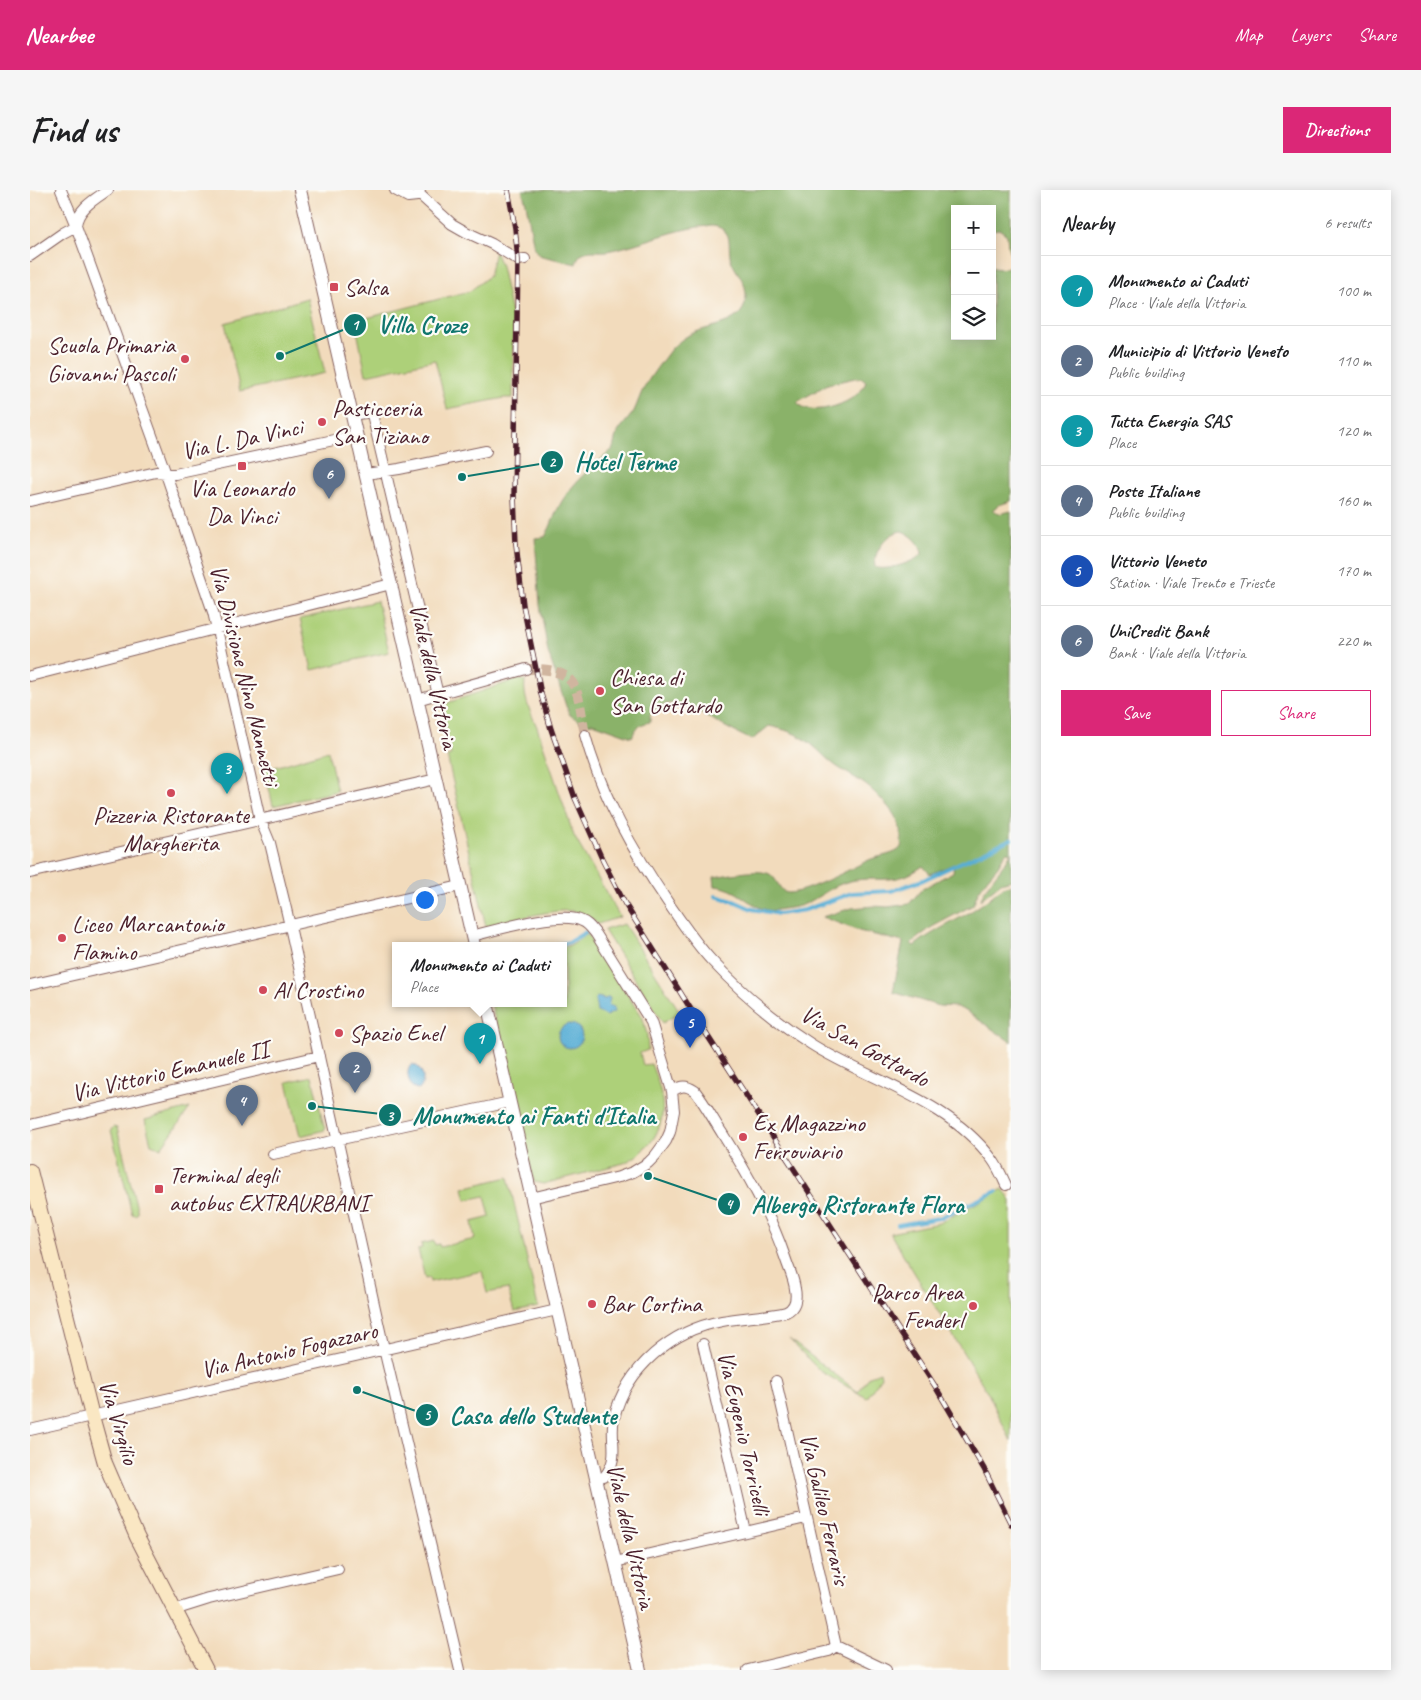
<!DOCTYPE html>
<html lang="en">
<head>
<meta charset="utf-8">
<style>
  :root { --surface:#fff; --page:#f6f6f6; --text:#202124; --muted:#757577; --line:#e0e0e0; --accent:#db2777 }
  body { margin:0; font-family:Caveat,sans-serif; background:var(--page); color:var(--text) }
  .controls { position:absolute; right:15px; top:15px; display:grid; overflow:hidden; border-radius:0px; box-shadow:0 2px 12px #0003 }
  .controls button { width:45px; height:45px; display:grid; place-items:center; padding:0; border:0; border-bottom:1px solid var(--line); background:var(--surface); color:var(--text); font:25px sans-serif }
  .you { position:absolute; left:394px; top:709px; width:18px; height:18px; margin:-12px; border:4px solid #fff; border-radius:50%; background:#1a73e8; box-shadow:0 0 0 8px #1a73e833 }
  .badge { display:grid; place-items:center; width:32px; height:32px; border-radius:50%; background:var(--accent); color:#fff; font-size:16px; font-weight:700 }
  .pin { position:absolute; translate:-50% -41px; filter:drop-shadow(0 1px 2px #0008) }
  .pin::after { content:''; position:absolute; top:26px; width:18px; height:15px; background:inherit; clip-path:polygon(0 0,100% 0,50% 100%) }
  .popup { position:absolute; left:362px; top:752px; width:175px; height:65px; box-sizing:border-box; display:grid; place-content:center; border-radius:0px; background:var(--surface); filter:drop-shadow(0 1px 4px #0005); font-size:16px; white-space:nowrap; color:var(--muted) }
  .popup b { font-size:19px; color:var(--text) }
  .popup::after { content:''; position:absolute; left:50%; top:100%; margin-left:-10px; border:10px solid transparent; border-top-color:var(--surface) }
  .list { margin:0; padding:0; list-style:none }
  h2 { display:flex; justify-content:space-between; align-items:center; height:65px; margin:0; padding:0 20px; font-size:21px }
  h2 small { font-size:16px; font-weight:400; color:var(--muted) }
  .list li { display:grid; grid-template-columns:32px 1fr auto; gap:15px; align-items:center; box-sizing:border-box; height:70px; padding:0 20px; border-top:1px solid var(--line) }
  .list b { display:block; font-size:19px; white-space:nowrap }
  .list p { margin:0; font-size:16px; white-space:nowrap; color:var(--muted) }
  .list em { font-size:16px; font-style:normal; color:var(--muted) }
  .actions { display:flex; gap:10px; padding:15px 20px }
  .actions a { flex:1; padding:11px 0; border:1px solid var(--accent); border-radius:0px; text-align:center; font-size:18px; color:var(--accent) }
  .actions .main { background:var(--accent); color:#fff }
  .icon { flex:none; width:28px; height:28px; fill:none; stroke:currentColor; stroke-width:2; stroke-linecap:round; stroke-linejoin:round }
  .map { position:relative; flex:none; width:981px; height:1480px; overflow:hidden; border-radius:0px }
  header { display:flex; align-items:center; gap:30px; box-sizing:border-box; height:70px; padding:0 25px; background:var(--accent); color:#fff }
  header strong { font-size:24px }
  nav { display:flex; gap:28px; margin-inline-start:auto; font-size:18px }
  .intro { display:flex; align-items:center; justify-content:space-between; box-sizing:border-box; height:120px; padding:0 30px }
  h1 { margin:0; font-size:35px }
  .button { padding:12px 22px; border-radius:0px; background:var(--accent); color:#fff; font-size:18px; font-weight:700 }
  main { display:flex; gap:30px; padding:0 30px }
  aside { flex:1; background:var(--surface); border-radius:0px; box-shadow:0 2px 12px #0003 }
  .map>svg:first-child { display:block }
  .green { fill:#add079; stroke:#7c7852 }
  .forest { fill:#8ab269; stroke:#6a684a; fill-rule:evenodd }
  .water { fill:#59aed5; stroke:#526680 }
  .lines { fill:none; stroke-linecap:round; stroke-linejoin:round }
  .stream { stroke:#59aed5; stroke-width:4 }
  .minor-tunnel { stroke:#d0b59f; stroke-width:10; stroke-dasharray:10 5; stroke-linecap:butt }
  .minor-casing { stroke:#85615e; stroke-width:12 }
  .tertiary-casing { stroke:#85615e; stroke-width:14 }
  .secondary-casing { stroke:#85615e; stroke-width:16 }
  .minor { stroke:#fff; stroke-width:10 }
  .tertiary { stroke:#fff; stroke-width:12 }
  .secondary { stroke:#fae7c3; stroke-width:14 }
  .rail-casing { stroke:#4a1f2b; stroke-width:5.5 }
  .rail { stroke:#fdfcf7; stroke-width:4; stroke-dasharray:11; stroke-linecap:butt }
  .poi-dot { fill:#d1495b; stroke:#fdfcf7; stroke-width:2 }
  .labels { text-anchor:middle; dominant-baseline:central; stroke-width:4.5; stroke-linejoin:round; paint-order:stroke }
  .poi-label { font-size:24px; fill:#4a1f2b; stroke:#fdfcf7; text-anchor:start }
  .street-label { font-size:24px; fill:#4a1f2b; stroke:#fdfcf7 }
  .leader { fill:none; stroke:#0f766e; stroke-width:2 }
  .callout-dot { fill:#0f766e; stroke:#fdfcf7; stroke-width:2 }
  .mark-label { font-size:15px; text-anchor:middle; font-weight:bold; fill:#fff }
  .callout-label { font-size:25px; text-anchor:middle; font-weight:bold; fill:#0f766e; stroke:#fdfcf7; stroke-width:4.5; stroke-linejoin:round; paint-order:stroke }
</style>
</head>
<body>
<header>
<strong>Nearbee</strong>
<nav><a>Map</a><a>Layers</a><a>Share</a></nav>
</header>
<div class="intro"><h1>Find us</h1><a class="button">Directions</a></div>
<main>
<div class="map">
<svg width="981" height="1480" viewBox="0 0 981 1480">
  <rect width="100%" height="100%" fill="#fdfcf7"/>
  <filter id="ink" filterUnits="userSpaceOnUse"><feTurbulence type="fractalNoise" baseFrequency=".02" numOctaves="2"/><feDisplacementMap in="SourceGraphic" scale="10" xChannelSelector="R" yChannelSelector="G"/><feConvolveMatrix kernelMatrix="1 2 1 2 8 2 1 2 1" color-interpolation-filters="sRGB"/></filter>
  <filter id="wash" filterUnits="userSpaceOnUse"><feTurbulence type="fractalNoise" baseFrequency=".0096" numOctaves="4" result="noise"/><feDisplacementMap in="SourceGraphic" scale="20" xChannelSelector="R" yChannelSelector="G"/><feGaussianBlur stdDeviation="1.12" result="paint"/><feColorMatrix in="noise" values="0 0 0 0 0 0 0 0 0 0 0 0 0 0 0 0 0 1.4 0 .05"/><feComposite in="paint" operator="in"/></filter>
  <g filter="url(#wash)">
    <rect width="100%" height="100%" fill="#f2dbbc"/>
    <path class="green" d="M465 61 471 76 483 133V208H474L417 219 405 170 336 185 325 131 440 101 459 86Z
      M277 108 295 183 210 201 195 133Z
      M347 411 359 462 282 480 270 429Z
      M488 489 495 491C493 508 500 521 507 537L544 646 590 727 568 734C562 729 555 725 548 722 528 716 477 732 456 737L417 566 421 565 413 519 417 513Z
      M298 561 307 601 243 616 235 580Z
      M594 734 650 822 633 833 574 740Z
      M558 744 613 829 617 845 618 860 610 863 613 875 621 874C631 899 639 921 625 946 622 951 619 955 615 957 611 964 602 969 594 973L513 994 504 992 461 813H534V757L540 755Z
      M282 886 295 940 270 946 257 892Z
      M160 918 131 958 121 954 115 930Z
      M83 937 87 938 108 1023 105 1025 102 1024 81 940Z
      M478 987 508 1117 484 1122 478 1099 457 1103 452 1081 400 1092 399 1088 395 1089 388 1059 392 1058 391 1054 404 1051 405 1055 409 1054 410 1057 445 1049 442 1032 460 1027 455 1006 436 1010 433 998Z
      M973 999 981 1011V1251L958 1203 860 1043 909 1033Z
      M759 1149 828 1202 840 1186 850 1182 851 1187 837 1208 790 1181Z"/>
    <path class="forest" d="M492 0H981V66L978 58 977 45 969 39 962 40V19H925V146H962V77C967 80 976 79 981 75V311L969 315 962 320 969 324 981 321V690L971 693 950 710C957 692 972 680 981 663L976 662 968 676 957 689 948 702 943 715 902 737 881 753 884 756C905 739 930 730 952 714 962 707 969 698 981 694V852L936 821 927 817 909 816 863 802 873 752 829 741 792 727 822 718 844 716 858 717 879 714 892 699 923 682 924 674 900 684 893 676C864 697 851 685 820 691 803 695 790 707 775 714 768 717 760 718 752 719 747 720 742 721 737 720 717 715 709 698 685 696L684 687C697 685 725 679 737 683 747 685 749 703 758 703 776 703 822 678 839 670 847 666 867 665 871 657 872 655 871 652 871 650 872 629 858 616 844 602 833 591 819 585 806 576 797 570 790 561 781 554 769 544 754 539 739 536L722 550C711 545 701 540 690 534 670 522 640 500 620 525V532C610 534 606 537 602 547L563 533 554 534 540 525 536 516 518 462 510 415 505 348 515 347C522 335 525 322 532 311 545 290 564 275 582 260 585 255 584 250 586 246 590 237 599 229 604 221 608 213 610 204 615 196 622 184 632 171 641 159 646 154 652 149 659 145 682 133 723 136 715 97 712 87 704 79 701 70 698 62 701 51 697 44 693 38 687 36 680 36 647 37 611 55 577 61 568 62 559 59 551 64 548 67 547 70 546 74L512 66 508 64 504 58 496 13ZM825 188H832L836 191C832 212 780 230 767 212L798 194ZM872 341C882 345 891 353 892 364 885 372 855 382 845 377 842 363 858 342 872 341Z"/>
    <path class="water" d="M567 807 575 809 579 807 580 809 578 815 584 817V822L576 826 567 822 565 809Z
      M528 846a12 12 0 1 1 24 0a12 12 0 1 1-24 0Z
      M382 874C394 877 396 891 389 900L382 897C378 890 375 880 382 874Z"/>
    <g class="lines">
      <path class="stream" d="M686 706 706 712 722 719 749 724 775 720 822 703 861 701 893 690 981 649
        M526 755 539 752 556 742
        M868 1035 909 1028 967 1001"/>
    </g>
  </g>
  <g filter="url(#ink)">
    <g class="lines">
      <path class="minor-tunnel" d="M496 479C551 477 547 500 555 545"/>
      <g class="minor-casing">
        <path id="minor" d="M31 0 46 36 136 284 183 422 230 629 240 653 257 723 354 1159 430 1480
          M365 0 378 7 387 6 390 0
          M389 4 422 34 436 42 462 54 488 70 495 69
          M46 36C47 19 65 9 78 0
          M0 66 33 43 46 36
          M322 225 340 222 342 224 408 505
          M336 284 369 279 456 261
          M0 311 126 282 145 284 327 245
          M0 486 361 394
          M387 510 496 479
          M555 545C572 607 603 661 639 714 652 733 666 754 682 771 711 802 745 831 781 854 841 892 917 909 962 969 968 977 972 986 976 995
          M0 683 406 589
          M442 746C466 740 531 720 552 731 558 733 562 739 566 744L621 832 642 901 644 921 640 942 636 951 625 966 618 973 603 982 589 987 501 1008
          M0 795 430 696
          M0 935 289 866
          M243 964 480 912
          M673 1154 716 1342
          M746 1191 806 1456
          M0 1240 527 1120
          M566 1289 574 1287C591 1268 579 1249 584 1228 596 1178 642 1140 692 1131 713 1127 735 1127 756 1122 765 1118 767 1109 765 1099 764 1089 759 1079 756 1070 741 1025 717 983 692 943 683 929 675 914 665 901 656 895 652 895 642 901
          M585 1372 776 1328
          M144 1420 179 1409 308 1379
          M806 1456 856 1480
          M718 1480 799 1461 806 1456"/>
      </g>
      <g class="tertiary-casing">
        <path id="tertiary" d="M270 0 444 755
          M457 813 610 1480"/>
      </g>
      <g class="secondary-casing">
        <path id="secondary" d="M0 981 62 1226 75 1273 107 1347 176 1480"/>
      </g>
      <use href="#minor" class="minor"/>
      <use href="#tertiary" class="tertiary"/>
      <use href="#secondary" class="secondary"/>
      <g class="rail-casing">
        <path id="rail" d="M478 0 485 38 488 70 484 306 486 354 493 415 511 504 521 539 545 608 573 671 595 714 677 845 905 1196 954 1279 981 1334"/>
      </g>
      <use href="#rail" class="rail"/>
    </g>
  </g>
  <g class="poi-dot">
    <rect x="299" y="92" width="10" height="10" rx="2.5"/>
    <circle cx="155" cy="169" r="5"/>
    <circle cx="292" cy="232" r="5"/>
    <rect x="207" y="271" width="10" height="10" rx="2.5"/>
    <circle cx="570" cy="501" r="5"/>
    <circle cx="141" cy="603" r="5"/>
    <circle cx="32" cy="748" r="5"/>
    <circle cx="233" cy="800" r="5"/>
    <circle cx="309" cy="843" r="5"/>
    <circle cx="713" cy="947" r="5"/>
    <rect x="124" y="994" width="10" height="10" rx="2.5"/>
    <circle cx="562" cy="1114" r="5"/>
    <circle cx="943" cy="1116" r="5"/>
  </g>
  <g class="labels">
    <g class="poi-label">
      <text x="314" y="97">Salsa</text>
      <text x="145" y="155" text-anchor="end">Scuola Primaria<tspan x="145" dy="28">Giovanni Pascoli</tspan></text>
      <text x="302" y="218">Pasticceria<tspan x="302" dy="28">San Tiziano</tspan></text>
      <text x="212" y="298" text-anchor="middle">Via Leonardo<tspan x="212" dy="28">Da Vinci</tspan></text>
      <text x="580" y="487">Chiesa di<tspan x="580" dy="28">San Gottardo</tspan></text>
      <text x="141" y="625" text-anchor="middle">Pizzeria Ristorante<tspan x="141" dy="28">Margherita</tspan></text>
      <text x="42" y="734">Liceo Marcantonio<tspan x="42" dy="28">Flamino</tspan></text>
      <text x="243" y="800">Al Crostino</text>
      <text x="319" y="843">Spazio Enel</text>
      <text x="723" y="933">Ex Magazzino<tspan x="723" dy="28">Ferroviario</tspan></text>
      <text x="139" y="985">Terminal degli<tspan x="139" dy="28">autobus EXTRAURBANI</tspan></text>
      <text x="933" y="1102" text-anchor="end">Parco Area<tspan x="933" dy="28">Fenderl</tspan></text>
      <text x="572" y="1114">Bar Cortina</text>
    </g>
    <g class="street-label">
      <text transform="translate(212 249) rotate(-12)">Via L. Da Vinci</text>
      <text transform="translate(215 485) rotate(76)">Via Divisione Nino Nannetti</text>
      <text transform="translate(404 486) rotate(77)">Viale della Vittoria</text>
      <text transform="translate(835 856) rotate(29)">Via San Gottardo</text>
      <text transform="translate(140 881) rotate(-13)">Via Vittorio Emanuele II</text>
      <text transform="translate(259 1160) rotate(-13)">Via Antonio Fogazzaro</text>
      <text transform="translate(89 1232) rotate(73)">Via Virgilio</text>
      <text transform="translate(714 1243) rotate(77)">Via Eugenio Torricelli</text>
      <text transform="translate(795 1319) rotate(77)">Via Galileo Ferraris</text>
      <text transform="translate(601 1346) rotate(77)">Viale della Vittoria</text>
    </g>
  </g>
  <path class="leader" d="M250 166L325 135M432 287L522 272M282 916L360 925M618 986L699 1014M327 1200L397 1225"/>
  <g class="callout-dot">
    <circle cx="250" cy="166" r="5"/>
    <circle cx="432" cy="287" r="5"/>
    <circle cx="282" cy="916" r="5"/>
    <circle cx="618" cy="986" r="5"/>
    <circle cx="327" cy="1200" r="5"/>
    <circle cx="325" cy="135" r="12"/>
    <circle cx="522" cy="272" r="12"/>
    <circle cx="360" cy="925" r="12"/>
    <circle cx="699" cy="1014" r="12"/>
    <circle cx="397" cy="1225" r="12"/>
  </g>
  <g class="mark-label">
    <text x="325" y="140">1</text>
    <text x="522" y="277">2</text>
    <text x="360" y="931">3</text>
    <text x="699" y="1019">4</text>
    <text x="397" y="1230">5</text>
  </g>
  <g class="callout-label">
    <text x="392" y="143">Villa Croze</text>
    <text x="595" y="280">Hotel Terme</text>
    <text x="504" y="934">Monumento ai Fanti d'Italia</text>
    <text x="828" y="1023">Albergo Ristorante Flora</text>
    <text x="503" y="1234">Casa dello Studente</text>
  </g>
</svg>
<div class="controls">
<button>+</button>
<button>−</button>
<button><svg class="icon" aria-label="layers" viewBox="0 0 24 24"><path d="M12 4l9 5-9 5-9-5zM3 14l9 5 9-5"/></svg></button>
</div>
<div class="you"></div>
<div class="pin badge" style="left:450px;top:874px;background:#0f9aa8">1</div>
<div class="popup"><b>Monumento ai Caduti</b>Place</div>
<div class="pin badge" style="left:325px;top:903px;background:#5c6f8a">2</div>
<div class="pin badge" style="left:197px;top:604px;background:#0f9aa8">3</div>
<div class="pin badge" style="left:212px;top:936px;background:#5c6f8a">4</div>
<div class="pin badge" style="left:660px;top:858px;background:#1a4fb4">5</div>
<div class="pin badge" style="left:299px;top:309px;background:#5c6f8a">6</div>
</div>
<aside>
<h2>Nearby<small>6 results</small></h2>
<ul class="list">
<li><span class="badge" style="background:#0f9aa8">1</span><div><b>Monumento ai Caduti</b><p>Place · Viale della Vittoria</p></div><em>100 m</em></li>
<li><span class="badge" style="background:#5c6f8a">2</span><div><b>Municipio di Vittorio Veneto</b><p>Public building</p></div><em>110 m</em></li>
<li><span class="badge" style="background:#0f9aa8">3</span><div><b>Tutta Energia SAS</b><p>Place</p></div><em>120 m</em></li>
<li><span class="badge" style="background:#5c6f8a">4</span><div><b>Poste Italiane</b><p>Public building</p></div><em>160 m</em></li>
<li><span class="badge" style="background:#1a4fb4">5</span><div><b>Vittorio Veneto</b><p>Station · Viale Trento e Trieste</p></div><em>170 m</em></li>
<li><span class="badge" style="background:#5c6f8a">6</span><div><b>UniCredit Bank</b><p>Bank · Viale della Vittoria</p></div><em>220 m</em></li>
</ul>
<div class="actions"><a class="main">Save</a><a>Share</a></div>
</aside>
</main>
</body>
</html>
